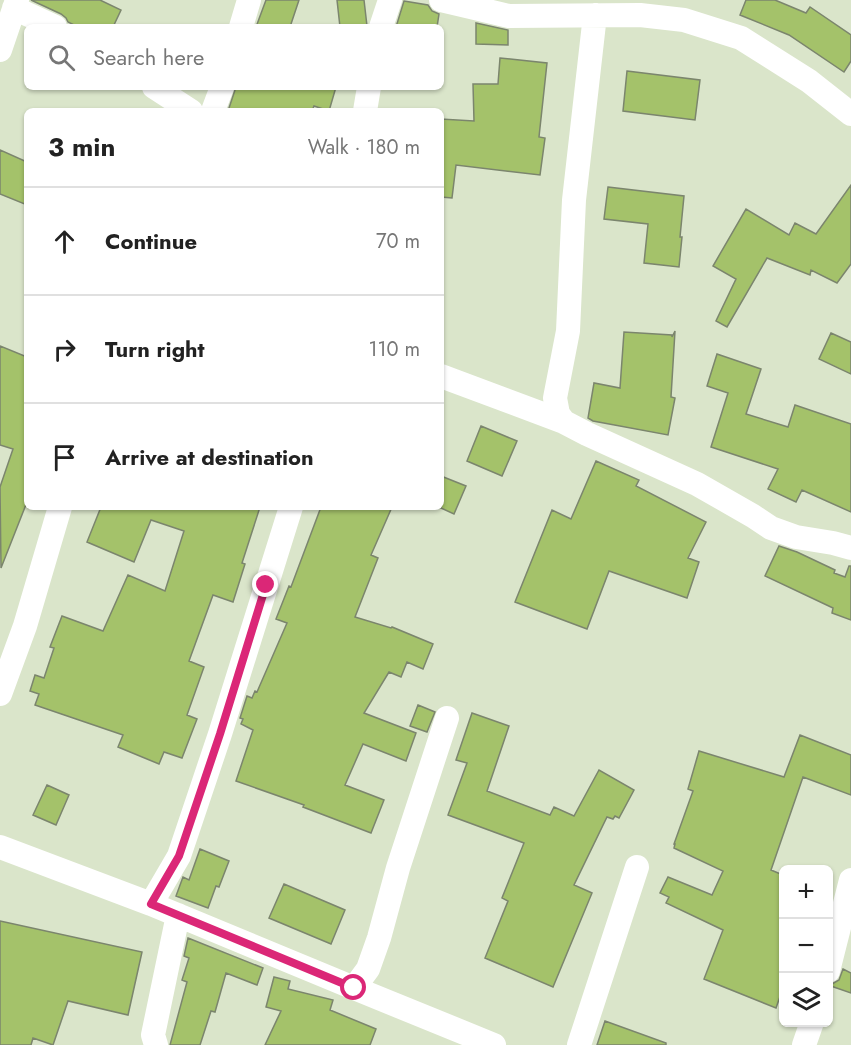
<!DOCTYPE html>
<html lang="en">
<head>
<meta charset="utf-8">
<style>
  :root { --surface:#fff; --page:#f6f6f6; --text:#222; --muted:#767676; --line:#e0e0e0 }
  body { margin:0; font-family:Jost,sans-serif; background:var(--page); color:var(--text) }
  .controls { position:absolute; right:18px; bottom:18px; display:grid; overflow:hidden; border-radius:9px; box-shadow:0 2px 4px #0004 }
  .controls button { width:54px; height:54px; display:grid; place-items:center; padding:0; border:0; border-bottom:2px solid var(--line); background:var(--surface); color:var(--text); font:30px sans-serif }
  .stop { position:absolute; width:18px; height:18px; margin:-14px; border:4px solid #db2777; border-radius:50%; background:#fff }
  .stop.end { background:#db2777; border-color:#fff; box-shadow:0 2px 6px #0008 }
  .list { margin:0; padding:0; list-style:none }
  h2 { display:flex; justify-content:space-between; align-items:center; height:78px; margin:0; padding:0 24px; font-size:26px }
  h2 small { font-size:20px; font-weight:400; color:var(--muted) }
  .list li { display:grid; grid-template-columns:39px 1fr auto; gap:18px; align-items:center; box-sizing:border-box; height:108px; padding:0 24px; border-top:2px solid var(--line) }
  .list b { display:block; font-size:22px; white-space:nowrap }
  .list em { font-size:20px; font-style:normal; color:var(--muted) }
  .icon { flex:none; width:33px; height:33px; fill:none; stroke:currentColor; stroke-width:2; stroke-linecap:round; stroke-linejoin:round }
  .map { position:relative; flex:none; width:851px; height:1045px; overflow:hidden }
  .search { position:absolute; background:var(--surface); box-shadow:0 2px 4px #0004; left:24px; top:24px; width:420px; height:66px; display:flex; align-items:center; gap:15px; box-sizing:border-box; padding:0 21px; border-radius:9px; color:var(--muted); font-size:22px }
  .panel { position:absolute; background:var(--surface); box-shadow:0 2px 4px #0004; left:24px; top:108px; width:420px; height:402px; border-radius:9px }
  .map>svg:first-child { display:block }
  .building { fill:#a4c26a; stroke:#7b856d; stroke-width:1.5 }
  .lines { fill:none; stroke-linecap:round; stroke-linejoin:round }
  .minor { stroke:#fff; stroke-width:24 }
  .route { stroke:#db2777; stroke-width:8 }
</style>
</head>
<body>
<div class="map">
<svg width="851" height="1045" viewBox="0 0 851 1045">
  <rect width="100%" height="100%" fill="#dae5ca"/>
  <path class="building" d="M31 0H100L121 10 113 27H78L68 22 66 18 61 14Z
    M266 0H299L290 27H256Z
    M337 0H364L367 26 340 27Z
    M746 0H775L806 13 810 7 851 35V61L844 72 789 35 740 15Z
    M404 1 428 5 432 11 439 14 437 27H396Z
    M476 23 508 30V45L476 44Z
    M500 58 547 63 539 137 545 138 540 175 456 165 452 198 441 197V119L474 121 473 84H498Z
    M627 71 700 80 695 120 623 111Z
    M236 87H336L329 111 314 106 312 111H228Z
    M0 150 27 162V205L0 194Z
    M851 185V264L837 283 811 270 810 275 767 258 727 327 716 321 736 279 713 266 746 209 789 235 795 223 816 234Z
    M608 187 684 196 680 237H682L679 267 644 263 648 224 604 219Z
    M675 331 671 397 675 398 668 435 593 421 588 418 594 383 620 388 624 332 672 335V337Z
    M831 333 851 342V374L819 359Z
    M0 346 27 357V502L1 568 0 487 13 449 0 445Z
    M717 354 761 369 746 414 788 427 795 405 851 424V512L802 490 796 502 768 489 778 469 711 447 728 393 707 386Z
    M481 426 517 441 502 476 467 461Z
    M596 461 639 480 636 486 706 522 688 558 699 562 687 598 609 571 587 629 515 602 552 510 571 519Z
    M441 476 466 486 454 514 441 508Z
    M101 507H260L242 563 245 564 233 602 213 595 189 661 204 667 187 715 197 719 182 758 164 752 159 764 118 747 123 735 35 705 39 694 30 691 35 675 44 678 54 648 50 647 62 616 103 631 128 575 165 591 184 531 151 520 134 562 87 542Z
    M321 507H392L371 555 378 558 355 617 391 628 392 627 433 644 423 669 407 662 401 677 389 672 364 713 416 733 406 761 363 744 345 785 384 800 371 833 303 807 304 805 236 781 253 730 241 724 243 719 240 718 247 696 252 698 255 691 257 692 287 623 276 619 289 586 291 587Z
    M779 546 797 552 835 570 834 573 845 577 849 566H851V620L832 613 833 608 765 576Z
    M418 705 435 712 427 732 410 726Z
    M472 713 509 726 487 791 550 815 554 807 574 816 599 770 634 790 619 818 615 816 613 819 607 817 574 885 592 893 553 987 485 958 508 901 502 898 524 843 448 815 467 763 456 760Z
    M800 735 851 755V795L803 777 771 870 783 875V988L776 1008 704 979 723 930 666 903 669 897 660 893 668 877 712 895 723 871 674 848 675 844H674L693 791 688 789 699 751 784 777Z
    M47 785 69 795 56 825 33 815Z
    M200 849 229 861 219 887 216 886 208 908 176 896 183 877 189 880Z
    M284 884 345 910 331 944 269 918Z
    M0 921 142 952 128 1015 68 1001 53 1045 33 1038 31 1045H0Z
    M188 938 263 968 257 985 226 973 215 1012 211 1011 200 1045H170L187 982 182 980 189 958 184 956Z
    M843 969 851 973V993L828 985 832 984 839 980Z
    M274 977 290 981 288 989 333 1000 330 1010 376 1029 370 1045H265L281 1011 266 1007Z
    M605 1021 666 1043V1045H597Z"/>
  <g class="lines">
    <path class="minor" d="M441 0 509 16 640 15 684 20 741 38 809 81 851 114
      M14 8 55 27
      M595 15 574 200 568 331 555 398 558 414 564 422 587 434 697 484 753 516 771 528 796 537 833 543 851 548
      M241 27 249 0
      M381 27 390 0
      M0 50 17 0
      M154 87 191 111
      M213 111 222 87
      M365 111 369 87
      M441 376 564 422
      M0 694 25 626 60 507
      M0 847 151 904 354 988 494 1045
      M151 904 179 856 220 734 291 507
      M828 971 851 880
      M354 988 368 969 379 938 398 868 447 718
      M156 1045 153 1035 178 915
      M579 1045 637 867
      M804 1045 812 1022"/>
  </g>
  <g class="lines">
    <path class="route" d="M266 585 220 734 179 856 151 904 354 988"/>
  </g>
</svg>
<div class="controls">
<button>+</button>
<button>−</button>
<button><svg class="icon" aria-label="layers" viewBox="0 0 24 24"><path d="M12 4l9 5-9 5-9-5zM3 14l9 5 9-5"/></svg></button>
</div>
<div class="stop" style="left:354px;top:988px"></div>
<div class="stop end" style="left:266px;top:585px"></div>
<div class="search"><svg class="icon" aria-label="search" viewBox="0 0 24 24"><circle cx="10" cy="10" r="6"/><path d="M15 15l6 6"/></svg>Search here</div>
<section class="panel">
<h2>3 min<small>Walk · 180 m</small></h2>
<ul class="list">
<li><svg class="icon" aria-label="ahead" viewBox="0 0 24 24"><path d="M12 20V5M6 11l6-6 6 6"/></svg><div><b>Continue</b></div><em>70 m</em></li>
<li><svg class="icon" aria-label="right" viewBox="0 0 24 24"><path d="M7 20v-9h11M14 6l5 5-5 5"/></svg><div><b>Turn right</b></div><em>110 m</em></li>
<li><svg class="icon" aria-label="arrive" viewBox="0 0 24 24"><path d="M6 21V4h12l-3 4 3 4H6"/></svg><div><b>Arrive at destination</b></div></li>
</ul>
</section>
</div>
</body>
</html>
